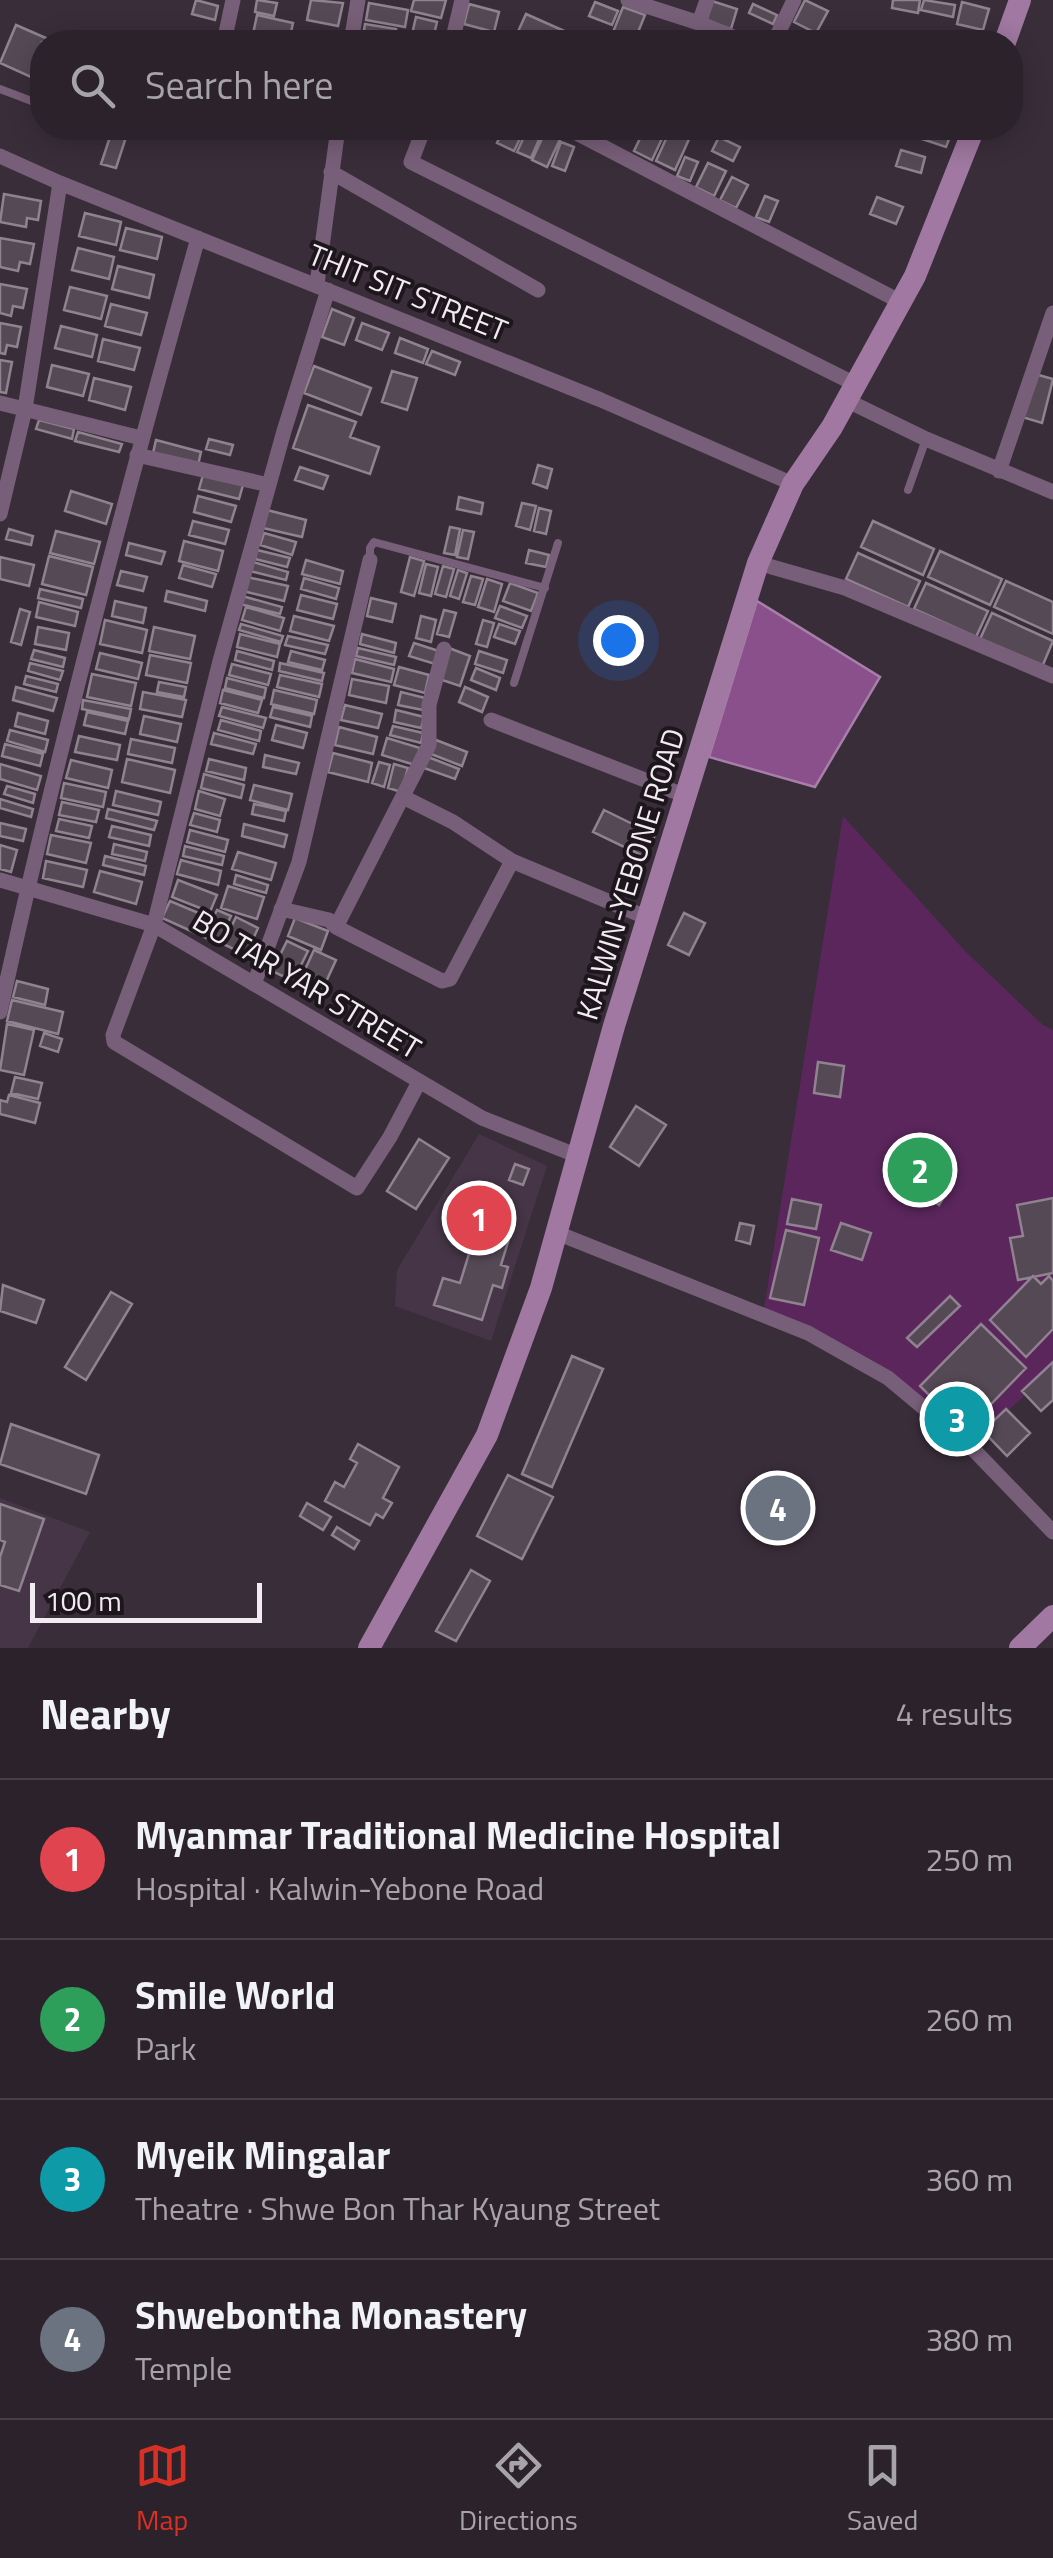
<!DOCTYPE html>
<html lang="en">
<head>
<meta charset="utf-8">
<style>
  :root { --surface:#2b222b; --page:#372f37; --text:#f1f3f6; --muted:#a6a4a9; --line:#473f47; --accent:#d93025 }
  body { margin:0; font-family:"Titillium Web",sans-serif; background:var(--page); color:var(--text) }
  .scale { position:absolute; left:30px; bottom:25px; width:232px; box-sizing:border-box; padding-left:10px; border:5px solid #f2ebf2; border-top:0; font-size:28px; line-height:35px; white-space:nowrap; color:#f2ebf2; -webkit-text-stroke:8px #1d171d; paint-order:stroke }
  .you { position:absolute; left:618px; top:640px; width:35px; height:35px; margin:-25px; border:8px solid #fff; border-radius:50%; background:#1a73e8; box-shadow:0 0 0 15px #1a73e833 }
  .badge { display:grid; place-items:center; width:65px; height:65px; border-radius:50%; background:var(--accent); color:#fff; font-size:32px; font-weight:700 }
  .pin { position:absolute; translate:-50% -50%; border:5px solid #fff; box-shadow:0 2px 10px #0006 }
  .list { margin:0; padding:0; list-style:none }
  h2 { display:flex; justify-content:space-between; align-items:center; height:130px; margin:0; padding:0 40px; font-size:42px }
  h2 small { font-size:32px; font-weight:400; color:var(--muted) }
  .list li { display:grid; grid-template-columns:65px 1fr auto; gap:30px; align-items:center; box-sizing:border-box; height:160px; padding:0 40px; border-top:2px solid var(--line) }
  .list b { display:block; font-size:38px; white-space:nowrap }
  .list p { margin:0; font-size:32px; white-space:nowrap; color:var(--muted) }
  .list em { font-size:32px; font-style:normal; color:var(--muted) }
  .icon { flex:none; width:55px; height:55px; fill:none; stroke:currentColor; stroke-width:2; stroke-linecap:round; stroke-linejoin:round }
  .map { position:relative; flex:none; width:1053px; height:1648px; overflow:hidden }
  .search { position:absolute; background:var(--surface); box-shadow:0 5px 25px #0003; left:30px; right:30px; top:30px; height:110px; display:flex; align-items:center; gap:25px; box-sizing:border-box; padding:0 35px; border-radius:40px; color:var(--muted); font-size:38px }
  .sheet { height:770px; background:var(--surface) }
  nav { display:flex; justify-content:space-around; align-items:center; box-sizing:border-box; height:140px; border-top:2px solid var(--line); background:var(--surface); font-size:28px; color:var(--muted) }
  nav a { display:grid; justify-items:center; gap:5px }
  nav .on { color:var(--accent) }
  .map>svg:first-child { display:block }
  .built { fill:#463546 }
  .green { fill:#5a265c }
  .water { fill:#89508b; stroke:#a87eaa; stroke-width:2.5 }
  .building { fill:#554955; stroke:#908290; stroke-width:2.5 }
  .lines { fill:none; stroke-linecap:round; stroke-linejoin:round }
  .lane { stroke:#785f79; stroke-width:8 }
  .street { stroke:#785f79; stroke-width:15 }
  .secondary { stroke:#a078a1; stroke-width:22 }
  .labels { text-anchor:middle; dominant-baseline:central; stroke-width:8; stroke-linejoin:round; paint-order:stroke }
  .street-label { font-size:30px; fill:#f2ebf2; stroke:#1d171d }
</style>
</head>
<body>
<div class="map">
<svg width="1053" height="1648" viewBox="0 0 1053 1648">
  <rect width="100%" height="100%" fill="#392d39"/>
  <path class="built" d="M479 1134 547 1166 491 1341 395 1306 397 1270Z
    M0 1498 90 1532 28 1648H0Z"/>
  <path class="green" d="M843 816 967 953 1043 1025 1053 1030V1369L971 1445 869 1365 764 1309Z"/>
  <path class="water" d="M757 601 880 677 815 787 709 757Z"/>
  <path class="building" d="M196 0 218 6 215 20 192 14Z
    M257 0 277 3 274 16 255 12Z
    M311 0 343 3 338 26 307 20Z
    M414 0H446L441 18 411 11Z
    M805 0 828 11 816 33 794 22Z
    M893 0H920L918 13 892 8Z
    M924 0 955 5 953 17 921 10Z
    M712 1 737 9 731 29 706 21Z
    M595 2 618 11 612 25 589 16Z
    M962 2 989 9 983 30 957 24Z
    M369 3 408 10 405 27 366 20Z
    M469 4 499 12 494 32 464 24Z
    M753 4 777 15 773 24 749 13Z
    M623 7 645 15 634 42H609Z
    M526 14 589 42H531L516 36Z
    M257 15 293 23 289 41 253 34Z
    M416 17 437 22 433 39 412 34Z
    M365 24 396 29 394 42H362Z
    M16 25 55 42H42V82L0 63Z
    M113 128H129L116 168 101 164Z
    M504 128H525L514 151 497 143Z
    M528 128 543 130 531 158 517 152Z
    M547 128 562 135 547 167 532 160Z
    M645 128H667L652 160 634 151Z
    M671 128 690 137 675 170 656 161Z
    M920 128H950L953 129 946 147 916 137Z
    M719 137 740 147 733 161 712 151Z
    M561 142 574 147 565 171 552 166Z
    M901 150 925 157 921 173 896 166Z
    M685 157 698 162 690 181 677 176Z
    M708 163 726 171 714 196 696 187Z
    M732 177 748 185 736 208 720 200Z
    M4 194 41 201 38 220 27 218 26 227 0 222Z
    M765 196 778 201 769 222 756 217Z
    M877 197 903 207 896 224 870 214Z
    M85 213 121 222 116 245 79 236Z
    M126 228 162 237 157 259 120 250Z
    M0 238 34 244 30 264 20 262 18 271 0 267Z
    M78 248 114 257 109 279 72 270Z
    M118 266 154 275 149 298 112 289Z
    M0 284 27 289 23 308 13 306 11 316 0 313Z
    M70 287 107 296 101 319 64 310Z
    M111 304 147 313 141 335 105 326Z
    M332 309 354 318 344 345 322 337Z
    M0 323 21 327 17 347 7 345 5 354 0 353Z
    M362 323 389 333 382 350 356 340Z
    M61 326 97 335 92 357 55 348Z
    M400 338 428 349 423 363 395 353Z
    M103 339 140 348 134 370 98 361Z
    M432 351 460 362 455 375 426 364Z
    M0 360 12 362 6 393 0 392Z
    M52 365 89 374 83 396 47 387Z
    M314 366 371 388 361 415 304 393Z
    M392 371 417 378 407 410 382 402Z
    M1035 374 1053 379 1042 423 1022 417Z
    M94 378 131 387 125 410 89 400Z
    M308 405 356 422 350 437 379 447 370 474 293 448Z
    M39 420 74 429 72 439 36 429Z
    M78 432 122 444 119 452 75 441Z
    M209 439 233 445 230 455 206 449Z
    M156 440 201 452 198 465 153 453Z
    M538 465 552 469 547 488 533 483Z
    M300 467 328 476 323 489 295 480Z
    M203 475 243 485 239 499 199 489Z
    M71 491 112 504 106 524 65 511Z
    M198 496 236 506 231 522 194 512Z
    M459 497 483 503 481 514 457 509Z
    M522 503 536 506 530 530 516 526Z
    M539 508 551 511 546 534 534 531Z
    M267 510 306 520 302 537 263 528Z
    M193 521 229 530 225 544 189 535Z
    M873 521 934 549 923 575 861 547Z
    M450 527 460 529 455 555 444 553Z
    M9 529 33 536 31 545 6 539Z
    M463 530 474 532 468 559 457 557Z
    M56 531 100 542 94 564 50 553Z
    M264 533 296 542 292 555 260 545Z
    M184 541 223 551 218 571 179 561Z
    M129 543 165 552 161 564 126 555Z
    M257 550 290 558 287 567 255 559Z
    M529 550 549 555 546 567 526 563Z
    M940 551 1002 579 990 605 928 577Z
    M858 553 920 581 908 607 846 579Z
    M49 556 93 567 86 595 42 584Z
    M0 557 34 565 29 586 0 579Z
    M410 557 424 561 414 596 401 592Z
    M306 560 343 571 340 584 302 574Z
    M253 562 288 572 286 580 250 571Z
    M426 564 438 567 431 596 419 593Z
    M183 565 216 574 212 587 179 578Z
    M443 566 454 569 446 597 435 594Z
    M458 570 467 573 459 599 450 596Z
    M121 571 147 577 143 591 117 585Z
    M471 576 483 579 475 605 463 602Z
    M247 577 288 586 284 601 243 591Z
    M304 578 339 588 336 599 301 589Z
    M487 579 502 584 494 612 478 607Z
    M1006 581 1053 602V634L994 607Z
    M510 583 538 593 531 611 503 601Z
    M926 583 988 611 976 637 914 609Z
    M40 589 83 599 81 608 38 598Z
    M167 591 207 601 205 611 165 601Z
    M301 595 337 604 333 619 297 610Z
    M242 596 282 607 280 614 240 604Z
    M371 598 396 604 392 622 367 616Z
    M115 601 146 608 143 623 112 616Z
    M39 602 78 612 75 626 36 617Z
    M500 606 527 616 522 628 495 618Z
    M246 607 284 618 280 631 242 620Z
    M20 609 30 612 21 645 11 642Z
    M444 610 456 613 449 637 437 634Z
    M992 613 1053 641 1042 667 980 639Z
    M294 616 334 626 329 641 290 631Z
    M421 616 436 620 431 642 416 638Z
    M105 620 147 630 142 653 100 644Z
    M483 620 494 623 487 647 476 644Z
    M241 624 283 636 281 642 239 630Z
    M499 624 520 631 515 644 494 637Z
    M38 627 69 633 66 650 35 644Z
    M154 627 195 636 190 659 149 651Z
    M240 634 280 644 277 657 237 647Z
    M362 634 396 643 394 653 360 644Z
    M288 636 328 645 325 654 285 645Z
    M414 643 439 651 435 664 409 656Z
    M358 648 396 657 394 665 356 656Z
    M449 648 470 656 460 686 439 679Z
    M34 650 65 658 63 667 31 659Z
    M237 651 274 661 272 670 235 660Z
    M291 651 325 660 322 670 288 662Z
    M479 651 507 660 503 673 475 664Z
    M100 653 142 663 138 679 96 669Z
    M150 655 191 663 187 683 146 675Z
    M355 659 394 669 391 682 352 673Z
    M30 663 63 671 60 680 28 671Z
    M280 663 324 673 322 681 279 671Z
    M232 664 271 674 268 685 229 675Z
    M399 667 429 675 425 693 394 685Z
    M476 668 500 678 496 690 471 680Z
    M92 674 136 683 131 706 87 697Z
    M280 675 322 684 319 697 277 687Z
    M26 676 58 684 56 692 24 684Z
    M227 678 266 688 264 698 225 688Z
    M352 679 389 686 386 703 349 695Z
    M159 682 186 687 184 697 157 692Z
    M16 687 57 698 53 711 13 700Z
    M465 687 488 697 482 712 459 702Z
    M223 690 262 700 258 713 220 703Z
    M274 690 317 700 314 714 271 704Z
    M143 692 186 700 182 717 140 709Z
    M401 692 425 698 423 710 398 705Z
    M83 700 131 709 129 719 82 709Z
    M345 705 382 714 378 728 341 720Z
    M222 707 266 718 263 728 219 716Z
    M273 707 312 716 310 727 270 717Z
    M396 710 424 717 421 728 394 722Z
    M87 712 128 721 125 734 84 725Z
    M18 713 48 721 45 734 15 726Z
    M144 716 181 724 177 742 140 734Z
    M221 720 261 731 259 741 218 730Z
    M276 725 307 733 303 748 272 740Z
    M393 726 423 733 421 743 390 735Z
    M339 727 377 737 373 754 335 745Z
    M10 730 48 740 45 752 7 741Z
    M214 733 256 744 253 754 211 744Z
    M79 736 120 745 117 760 75 752Z
    M387 738 420 748 415 765 382 755Z
    M131 739 175 748 172 763 128 754Z
    M436 740 467 752 462 766 431 754Z
    M5 744 43 754 40 766 2 756Z
    M333 753 372 763 368 782 328 772Z
    M265 755 299 763 296 774 263 767Z
    M428 757 459 769 455 779 424 768Z
    M127 759 175 770 170 793 122 782Z
    M209 759 246 768 244 780 206 771Z
    M71 760 112 770 108 788 66 778Z
    M379 762 390 765 384 787 372 783Z
    M0 764 41 776 37 790 0 779Z
    M394 764 408 768 401 792 388 788Z
    M204 774 244 785 241 798 201 788Z
    M64 783 106 792 103 807 61 798Z
    M254 785 292 794 288 810 250 800Z
    M7 786 35 794 33 803 4 794Z
    M116 791 161 802 158 815 113 805Z
    M199 791 225 799 220 816 195 809Z
    M0 799 33 809 31 817 0 808Z
    M62 802 99 810 96 822 59 815Z
    M254 804 286 811 284 821 252 814Z
    M108 809 157 821 154 830 106 818Z
    M604 810 655 835 645 857 593 832Z
    M194 813 220 820 217 832 190 825Z
    M59 819 92 826 89 838 56 831Z
    M0 823 26 829 23 841 0 836Z
    M244 824 287 835 284 847 242 836Z
    M112 826 151 835 149 846 109 837Z
    M190 830 228 840 225 852 187 842Z
    M51 835 91 843 86 863 47 854Z
    M114 844 147 852 145 861 112 854Z
    M0 845 17 850 11 872 0 869Z
    M185 846 224 856 222 865 183 856Z
    M238 852 276 863 271 880 232 869Z
    M105 856 146 866 144 875 103 865Z
    M181 860 221 871 218 885 177 874Z
    M46 861 87 870 83 887 43 878Z
    M100 871 142 882 136 904 94 892Z
    M236 875 268 885 266 893 234 884Z
    M178 880 217 895 210 912 172 897Z
    M228 886 264 897 257 919 221 908Z
    M170 901 208 917 200 935 162 918Z
    M217 910 231 916 218 944 204 937Z
    M684 913 705 923 689 955 668 945Z
    M236 917 258 928 246 955 223 944Z
    M295 918 328 931 321 950 288 936Z
    M287 941 308 951 293 981 272 971Z
    M314 950 336 960 319 997 297 987Z
    M17 981 48 989 45 1005 13 997Z
    M12 1000 63 1012 58 1034 7 1021Z
    M7 1024 34 1030 24 1075 0 1070Z
    M44 1033 62 1039 58 1052 40 1046Z
    M818 1062 844 1066 840 1097 814 1093Z
    M15 1077 42 1083 38 1099 11 1093Z
    M9 1095 40 1103 35 1123 0 1114V1100L7 1102Z
    M636 1106 666 1125 639 1166 610 1147Z
    M419 1139 449 1158 416 1209 387 1191Z
    M515 1164 529 1169 523 1185 509 1180Z
    M931 1177 949 1189 939 1205 921 1192Z
    M1053 1198V1273L1018 1280 1010 1238 1023 1236 1017 1205Z
    M792 1199 821 1205 816 1229 787 1224Z
    M463 1214 512 1229 501 1265 508 1267 502 1288 493 1285 482 1320 434 1305 443 1278 460 1283 472 1244 455 1238Z
    M740 1223 754 1226 750 1244 736 1240Z
    M841 1223 871 1233 862 1260 831 1250Z
    M786 1230 819 1238 804 1305 770 1298Z
    M1033 1276 1041 1284 1049 1276 1053 1281V1329L1026 1357 990 1320Z
    M3 1285 44 1300 36 1323 0 1311Z
    M111 1292 132 1304 86 1380 65 1367Z
    M950 1296 960 1306 917 1347 907 1338Z
    M981 1324 1026 1368 965 1431 920 1386Z
    M572 1356 603 1369 552 1487 522 1474Z
    M1053 1362V1400L1041 1411 1022 1391Z
    M1006 1409 1030 1433 1007 1456 983 1431Z
    M11 1424 99 1455 86 1494 0 1464Z
    M358 1444 399 1467 383 1498 392 1503 383 1518 376 1514 370 1525 325 1501 335 1482 344 1487 357 1463 350 1459Z
    M508 1475 553 1497 522 1559 477 1536Z
    M307 1503 331 1517 323 1530 300 1516Z
    M0 1504 44 1519 19 1591 0 1585V1557L5 1542 0 1540Z
    M337 1527 359 1541 354 1549 332 1535Z
    M471 1570 490 1581 456 1641 436 1631Z"/>
  <g class="lines">
    <path class="lane" d="M0 89 42 105
      M908 490 926 439
      M370 560V548L374 542 545 588
      M514 683 558 543"/>
    <path class="street" d="M628 0 699 23 745 42
      M699 23 707 0
      M224 42 233 0
      M351 42 358 0
      M452 42 462 0
      M774 42 794 0
      M424 128 411 162 855 384
      M567 128 901 302
      M0 156 60 183 601 400 793 484
      M331 172 538 290
      M317 284 338 128
      M328 290 284 431 220 661 154 925 113 1035 114 1042 357 1188 390 1137 419 1082
      M846 400 926 439 1053 492
      M0 403 141 438
      M137 455 269 485
      M999 471 1053 313
      M0 514 25 409 60 183
      M758 563 845 588 1053 676
      M491 720 686 796
      M403 797 453 822 512 861 648 918
      M0 880 154 925 482 1118 578 1156
      M281 909 329 920 336 927 442 981 450 979 512 861
      M336 927 429 745V705L444 649
      M254 984 299 862 370 560
      M0 1012C57 752 126 494 198 238
      M557 1233 808 1333 888 1378 972 1448 1053 1532"/>
    <path class="secondary" d="M1005 42 1020 0
      M369 1648 487 1435 541 1288 614 1026 758 563 793 484 832 427 915 276 974 128
      M1020 1648 1053 1616"/>
  </g>
  <g class="labels">
    <g class="street-label">
      <text transform="translate(408 292) rotate(22)">THIT SIT STREET</text>
      <text transform="translate(630 874) rotate(-73)">KALWIN-YEBONE ROAD</text>
      <text transform="translate(307 984) rotate(31)">BO TAR YAR STREET</text>
    </g>
  </g>
</svg>
<div class="scale">100 m</div>
<div class="you"></div>
<div class="pin badge" style="left:479px;top:1218px;background:#e0444e">1</div>
<div class="pin badge" style="left:920px;top:1170px;background:#2e9e5b">2</div>
<div class="pin badge" style="left:957px;top:1419px;background:#0f9aa8">3</div>
<div class="pin badge" style="left:778px;top:1508px;background:#6b7280">4</div>
<div class="search"><svg class="icon" aria-label="search" viewBox="0 0 24 24"><circle cx="10" cy="10" r="6"/><path d="M15 15l6 6"/></svg>Search here</div>
</div>
<section class="sheet">
<h2>Nearby<small>4 results</small></h2>
<ul class="list">
<li><span class="badge" style="background:#e0444e">1</span><div><b>Myanmar Traditional Medicine Hospital</b><p>Hospital · Kalwin-Yebone Road</p></div><em>250 m</em></li>
<li><span class="badge" style="background:#2e9e5b">2</span><div><b>Smile World</b><p>Park</p></div><em>260 m</em></li>
<li><span class="badge" style="background:#0f9aa8">3</span><div><b>Myeik Mingalar</b><p>Theatre · Shwe Bon Thar Kyaung Street</p></div><em>360 m</em></li>
<li><span class="badge" style="background:#6b7280">4</span><div><b>Shwebontha Monastery</b><p>Temple</p></div><em>380 m</em></li>
</ul>
</section>
<nav>
<a class="on"><svg class="icon" aria-label="map" viewBox="0 0 24 24"><path d="M3 6l6-2 6 2 6-2v14l-6 2-6-2-6 2zM9 4v14M15 6v14"/></svg>Map</a>
<a><svg class="icon" aria-label="directions" viewBox="0 0 24 24"><path d="M12 3l9 9-9 9-9-9zM9 14v-3h6M13 9l2 2-2 2"/></svg>Directions</a>
<a><svg class="icon" aria-label="saved" viewBox="0 0 24 24"><path d="M7 4h10v16l-5-4-5 4z"/></svg>Saved</a>
</nav>
</body>
</html>
